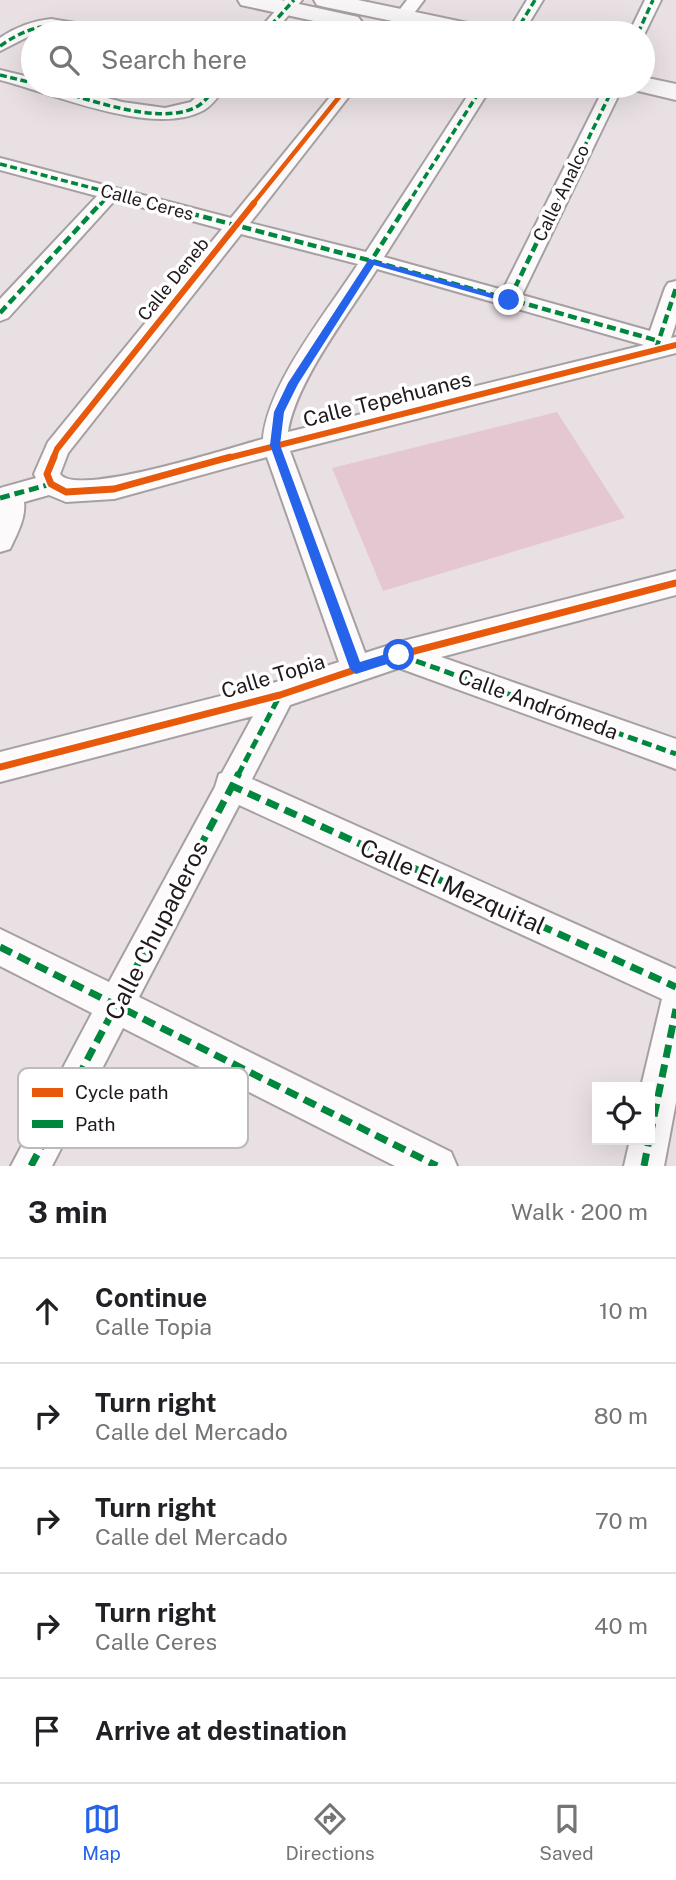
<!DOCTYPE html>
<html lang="en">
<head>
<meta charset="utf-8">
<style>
  :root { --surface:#fff; --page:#f2f2f2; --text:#202124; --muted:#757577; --line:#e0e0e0; --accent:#2563eb }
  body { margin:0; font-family:"Public Sans",sans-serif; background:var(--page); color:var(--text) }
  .controls { position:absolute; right:21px; bottom:21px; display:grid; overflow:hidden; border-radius:0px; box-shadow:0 7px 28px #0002 }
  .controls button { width:63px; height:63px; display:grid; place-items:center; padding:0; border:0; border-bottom:2px solid var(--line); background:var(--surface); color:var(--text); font:35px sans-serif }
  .stop { position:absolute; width:21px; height:21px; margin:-16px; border:5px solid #2563eb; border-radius:50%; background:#fff }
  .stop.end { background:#2563eb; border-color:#fff; box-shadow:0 2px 7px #0008 }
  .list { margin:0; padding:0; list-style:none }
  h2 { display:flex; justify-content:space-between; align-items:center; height:91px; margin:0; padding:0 28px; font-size:30px }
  h2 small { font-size:23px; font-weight:400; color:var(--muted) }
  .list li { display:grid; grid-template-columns:46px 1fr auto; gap:21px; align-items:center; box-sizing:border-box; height:105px; padding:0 28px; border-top:2px solid var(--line) }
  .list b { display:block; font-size:26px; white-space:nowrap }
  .list p { margin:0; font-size:23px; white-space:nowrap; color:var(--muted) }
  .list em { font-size:23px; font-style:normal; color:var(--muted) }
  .icon { flex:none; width:38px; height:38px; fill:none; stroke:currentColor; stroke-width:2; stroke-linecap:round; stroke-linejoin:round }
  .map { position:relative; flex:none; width:676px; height:1166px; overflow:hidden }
  .search { position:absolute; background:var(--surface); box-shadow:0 7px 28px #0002; left:21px; right:21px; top:21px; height:77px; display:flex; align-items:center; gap:18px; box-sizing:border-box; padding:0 24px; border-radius:38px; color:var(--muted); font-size:26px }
  .sheet { height:616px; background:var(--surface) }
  nav { display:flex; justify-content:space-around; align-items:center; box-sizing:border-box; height:98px; border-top:2px solid var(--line); background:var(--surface); font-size:19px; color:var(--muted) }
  nav a { display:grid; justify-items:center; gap:4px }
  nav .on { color:var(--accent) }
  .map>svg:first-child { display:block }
  .green { fill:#e4c7d1 }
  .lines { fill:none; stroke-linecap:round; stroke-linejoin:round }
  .street-casing { stroke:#a6a0a2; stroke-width:4 }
  .secondary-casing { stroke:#a6a0a2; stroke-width:4 }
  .street { fill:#fcfafb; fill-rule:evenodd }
  .secondary { fill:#f8f5f7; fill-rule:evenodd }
  .quiet-far3 { stroke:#00873e; stroke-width:3.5; stroke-dasharray:7 3.5; stroke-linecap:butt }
  .quiet-far2 { stroke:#00873e; stroke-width:4.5; stroke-dasharray:9 4.5; stroke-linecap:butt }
  .quiet-far1 { stroke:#00873e; stroke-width:5; stroke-dasharray:10 5; stroke-linecap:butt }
  .quiet { stroke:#00873e; stroke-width:7; stroke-dasharray:13 7; stroke-linecap:butt }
  .cycleway-far2-casing { stroke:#fff; stroke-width:7 }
  .cycleway-far1-casing { stroke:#fff; stroke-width:10 }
  .cycleway-casing { stroke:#fff; stroke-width:11 }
  .cycleway-far2 { stroke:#e8590c; stroke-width:4.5 }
  .cycleway-far1 { stroke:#e8590c; stroke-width:6 }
  .cycleway { stroke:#e8590c; stroke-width:7 }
  .route { fill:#2563eb }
  .labels { text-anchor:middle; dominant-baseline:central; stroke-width:7; stroke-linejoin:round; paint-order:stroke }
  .far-street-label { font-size:18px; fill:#1f191b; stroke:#fff }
  .street-label { font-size:21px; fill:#1f191b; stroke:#fff }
  .near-street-label { font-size:24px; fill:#1f191b; stroke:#fff }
  .key { fill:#fff; stroke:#bcbabb; stroke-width:2 }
  .key-label { font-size:19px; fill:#1f191b }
</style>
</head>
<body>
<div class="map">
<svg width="676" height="1166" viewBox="0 0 676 1166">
  <rect width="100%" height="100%" fill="#e9e0e3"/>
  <path class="green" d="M557 412 625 518 383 591 332 468Z"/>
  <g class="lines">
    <g class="street-casing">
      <path id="street" d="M285 0H302L273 33H256Z
        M407 0H424L399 33H382Z
        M527 0H543L523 33H507Z
        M645 0H661L643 37V33H629Z
        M51 19 112 29 115 33 41 30 0 51V38C16 27 32 21 51 19Z
        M0 70 33 78V86H63L122 102 165 108 191 102 207 86H226C220 94 213 105 204 110 154 138 52 93 0 80Z
        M339 86H357L250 223 366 252 474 86H492L384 257 503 290 605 86H623L522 295 650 331 665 288 668 283 676 281V323L671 338 676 337V353L290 451 365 653 399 642 676 571V595L441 657 676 739V769L399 668 290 705 252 779 676 969V1102L664 1166H624L630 1140H650V1087H641L662 999 239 805 139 997 451 1152 457 1166H395L123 1028 52 1166H11L92 1013 0 966V929L109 982 215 787 219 774 222 773 253 716 0 782V752L280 681 339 662 267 457 114 499 66 502 49 495 24 502C26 518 17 534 10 549L0 552V488L36 478 34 474 48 442 222 229 115 200 8 318 0 321V299L97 196 0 170V158L231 218ZM241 234 358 264C327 312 268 383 263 439 232 447 76 498 60 474L68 453ZM377 269 644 345 288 432C295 383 349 313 377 269Z"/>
    </g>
    <g class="secondary-casing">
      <path id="secondary" d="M238 0H281L358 17 362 22 358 27 350 29 241 5Z
        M314 0H358L482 26 490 28 494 33H450L325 7 317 5Z
        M643 77 676 84V100L634 90 631 86H643Z"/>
    </g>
    <use href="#street" class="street"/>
    <use href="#secondary" class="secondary"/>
    <path class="quiet-far3" d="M264 33 294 0
      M515 33 535 0
      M638 33 653 0
      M0 46C39 19 62 23 106 33
      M0 75 33 83
      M43 86C83 97 159 128 198 106 206 101 211 93 217 86
      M0 164 158 205
      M100 205 111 193
      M407 205 483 86
      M556 205 614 86"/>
    <path class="quiet-far2" d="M151 203 372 261 659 341
      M509 300 556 203
      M0 313 101 203
      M656 349 676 288
      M275 445 279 412 293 383 408 203"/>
    <path class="quiet-far1" d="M0 498 51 484
      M402 656 676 754
      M238 775 280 695"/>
    <path class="quiet" d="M230 785 676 987
      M0 947 437 1166
      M650 1136 676 1009
      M31 1166 239 773
      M644 1166 649 1140"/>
    <g class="cycleway-far2-casing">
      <path id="cycleway-far2" d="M252 205 348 86"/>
    </g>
    <g class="cycleway-far1-casing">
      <path id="cycleway-far1" d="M53 459 57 449 254 203
        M224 459 676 345"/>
    </g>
    <g class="cycleway-casing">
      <path id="cycleway" d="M54 457 47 474 51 484 66 492 114 489 230 457
        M0 767 280 695 399 655 676 583"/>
    </g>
    <use href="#cycleway-far2" class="cycleway-far2"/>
    <use href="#cycleway-far1" class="cycleway-far1"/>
    <use href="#cycleway" class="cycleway"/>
  </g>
  <path class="route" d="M369 259 514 300 509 303 374 265 298 384 284 412 280 445 360 662 399 650 405 655 403 659 356 674 350 669 270 445 274 412 288 383Z"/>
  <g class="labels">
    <g class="far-street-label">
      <text transform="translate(561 193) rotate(-64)">Calle Analco</text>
      <text transform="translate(147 202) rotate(15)">Calle Ceres</text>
      <text transform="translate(173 279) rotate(-51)">Calle Deneb</text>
    </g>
    <g class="street-label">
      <text transform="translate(387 399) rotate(-14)">Calle Tepehuanes</text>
      <text transform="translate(273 676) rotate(-17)">Calle Topia</text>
      <text transform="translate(538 704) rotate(20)">Calle Andrómeda</text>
    </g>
    <g class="near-street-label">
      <text transform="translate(453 886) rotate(24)">Calle El Mezquital</text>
      <text transform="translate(156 930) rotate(-63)">Calle Chupaderos</text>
    </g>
  </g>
  <rect x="18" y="1068" width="230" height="80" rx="10" class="key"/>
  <rect x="32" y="1088" width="31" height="9" fill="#e8590c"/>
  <rect x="32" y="1120" width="31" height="8" fill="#00873e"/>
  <g class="key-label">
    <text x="75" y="1099">Cycle path</text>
    <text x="75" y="1131">Path</text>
  </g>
</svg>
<div class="controls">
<button><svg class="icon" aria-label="locate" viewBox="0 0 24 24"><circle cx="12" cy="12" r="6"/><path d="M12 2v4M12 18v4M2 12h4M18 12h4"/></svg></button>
</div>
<div class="stop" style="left:399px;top:655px"></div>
<div class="stop end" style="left:509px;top:300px"></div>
<div class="search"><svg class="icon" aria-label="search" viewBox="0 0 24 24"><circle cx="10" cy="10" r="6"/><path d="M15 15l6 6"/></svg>Search here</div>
</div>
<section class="sheet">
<h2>3 min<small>Walk · 200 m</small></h2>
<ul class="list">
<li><svg class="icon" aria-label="ahead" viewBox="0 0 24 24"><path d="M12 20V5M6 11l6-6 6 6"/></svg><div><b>Continue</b><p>Calle Topia</p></div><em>10 m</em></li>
<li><svg class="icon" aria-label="right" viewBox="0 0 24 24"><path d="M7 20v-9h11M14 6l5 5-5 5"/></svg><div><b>Turn right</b><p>Calle del Mercado</p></div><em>80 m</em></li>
<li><svg class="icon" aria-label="right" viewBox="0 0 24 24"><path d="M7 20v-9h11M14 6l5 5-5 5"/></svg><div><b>Turn right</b><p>Calle del Mercado</p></div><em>70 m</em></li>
<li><svg class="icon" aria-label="right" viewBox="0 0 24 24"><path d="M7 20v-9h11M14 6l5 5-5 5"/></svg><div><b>Turn right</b><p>Calle Ceres</p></div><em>40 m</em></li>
<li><svg class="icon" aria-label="arrive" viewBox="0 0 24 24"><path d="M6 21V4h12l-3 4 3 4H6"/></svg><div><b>Arrive at destination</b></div></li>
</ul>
</section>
<nav>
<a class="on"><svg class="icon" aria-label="map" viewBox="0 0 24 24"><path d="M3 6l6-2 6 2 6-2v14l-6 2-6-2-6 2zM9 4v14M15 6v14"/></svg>Map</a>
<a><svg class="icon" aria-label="directions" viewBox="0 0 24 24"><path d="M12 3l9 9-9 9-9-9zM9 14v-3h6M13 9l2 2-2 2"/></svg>Directions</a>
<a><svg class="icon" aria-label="saved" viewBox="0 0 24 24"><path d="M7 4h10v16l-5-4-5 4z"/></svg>Saved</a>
</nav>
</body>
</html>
